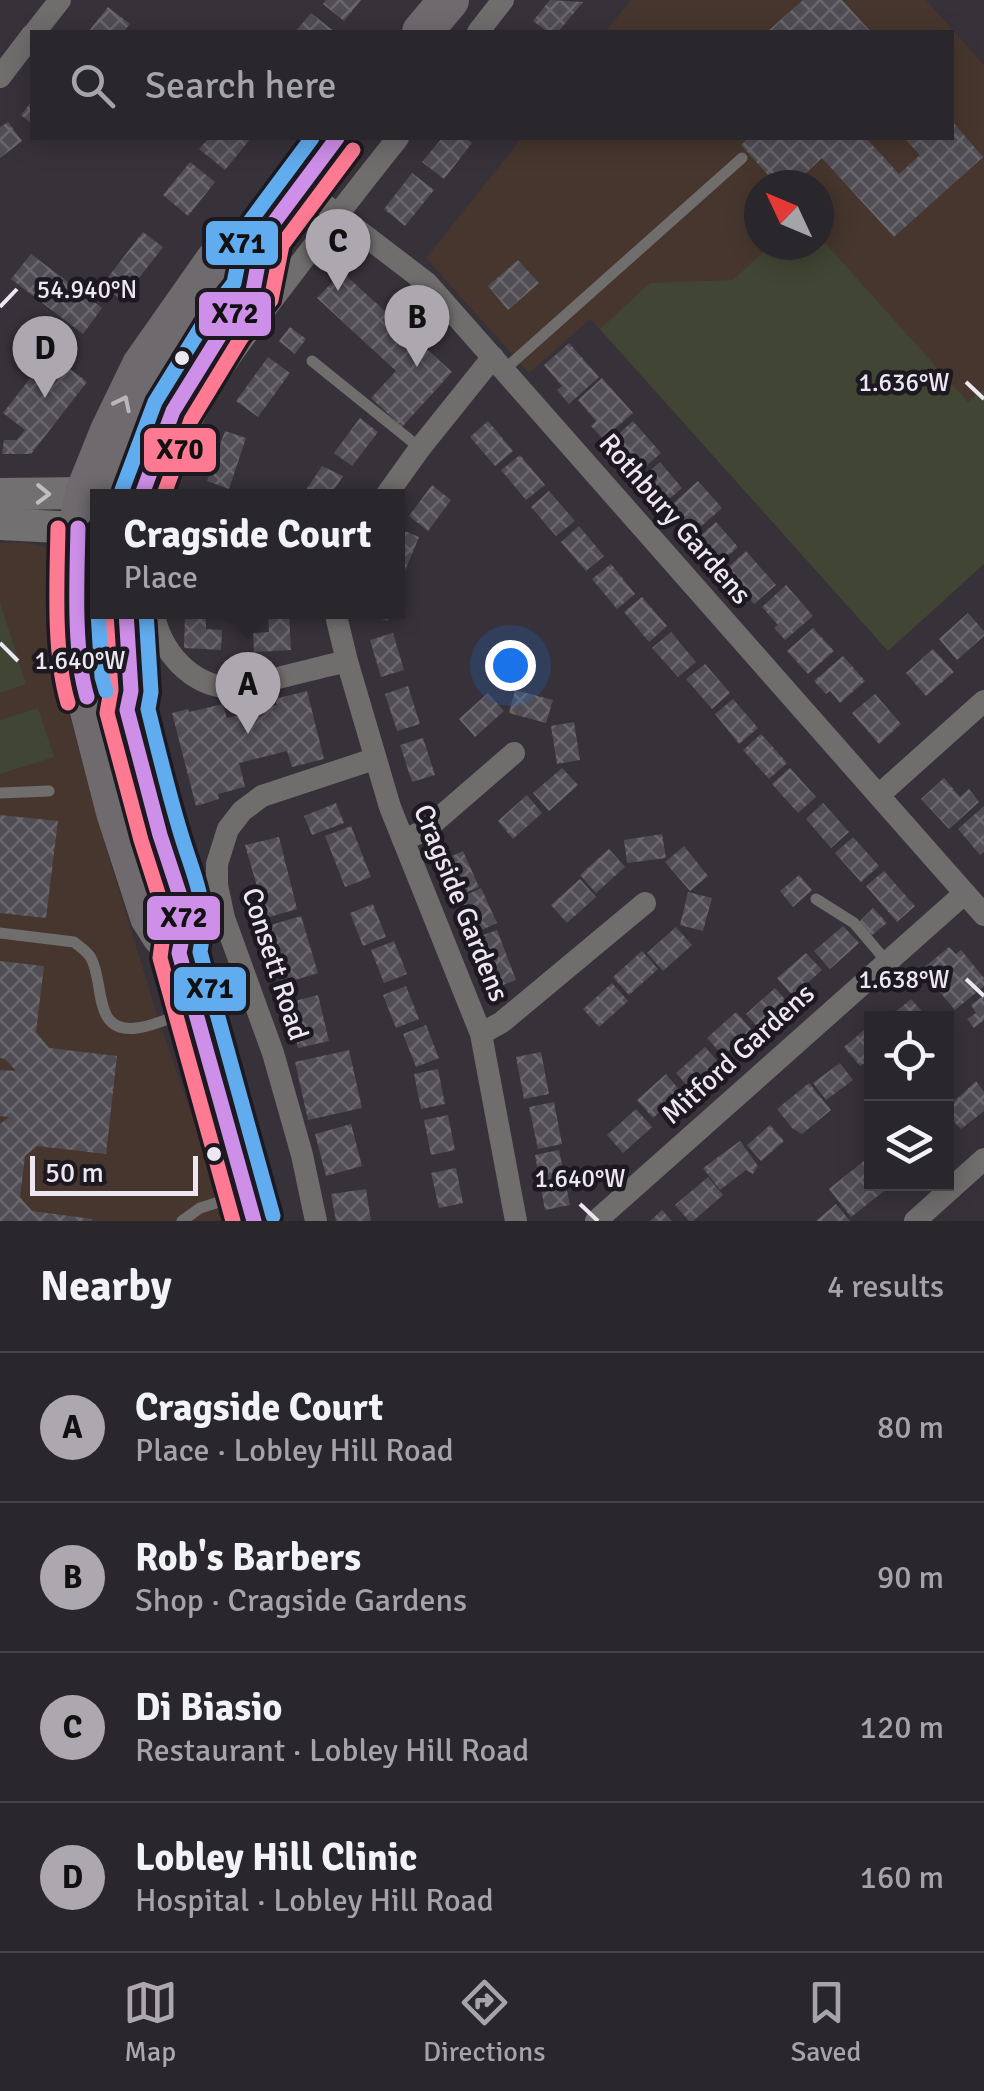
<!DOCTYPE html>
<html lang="en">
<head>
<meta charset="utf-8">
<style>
  :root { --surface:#29262c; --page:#312e34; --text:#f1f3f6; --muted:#a5a5a9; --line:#454348; --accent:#ada8b0 }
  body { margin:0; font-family:Signika,sans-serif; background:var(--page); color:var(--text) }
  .controls { position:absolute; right:30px; bottom:30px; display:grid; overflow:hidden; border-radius:0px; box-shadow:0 5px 25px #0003 }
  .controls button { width:90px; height:90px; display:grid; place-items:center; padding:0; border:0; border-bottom:2px solid var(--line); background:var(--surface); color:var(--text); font:50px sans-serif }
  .compass { position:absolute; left:744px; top:170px; width:90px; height:90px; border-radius:50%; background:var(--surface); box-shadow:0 5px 25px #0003; rotate:314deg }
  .scale { position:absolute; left:30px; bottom:25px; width:168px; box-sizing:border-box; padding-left:10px; border:5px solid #ece7f0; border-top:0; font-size:28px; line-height:35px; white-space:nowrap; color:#ece7f0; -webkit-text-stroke:8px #1d1920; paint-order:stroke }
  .you { position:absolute; left:510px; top:665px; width:35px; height:35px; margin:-25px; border:8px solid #fff; border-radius:50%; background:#1a73e8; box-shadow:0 0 0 15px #1a73e833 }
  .badge { display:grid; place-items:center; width:65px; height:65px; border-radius:50%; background:var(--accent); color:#111; font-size:32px; font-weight:700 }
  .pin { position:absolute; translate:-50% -82px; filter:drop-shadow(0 2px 5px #0008) }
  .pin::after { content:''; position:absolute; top:52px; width:35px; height:30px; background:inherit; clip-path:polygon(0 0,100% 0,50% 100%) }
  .popup { position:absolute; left:90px; top:489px; width:315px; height:130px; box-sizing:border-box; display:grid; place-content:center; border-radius:0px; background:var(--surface); filter:drop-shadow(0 2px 8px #0005); font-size:32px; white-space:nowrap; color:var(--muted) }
  .popup b { font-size:38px; color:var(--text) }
  .popup::after { content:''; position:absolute; left:50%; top:100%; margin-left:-20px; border:20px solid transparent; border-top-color:var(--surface) }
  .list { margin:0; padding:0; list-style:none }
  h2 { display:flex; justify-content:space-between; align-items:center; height:130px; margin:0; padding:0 40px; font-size:42px }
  h2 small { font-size:32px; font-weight:400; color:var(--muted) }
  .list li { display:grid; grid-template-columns:65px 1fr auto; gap:30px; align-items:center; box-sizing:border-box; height:150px; padding:0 40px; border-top:2px solid var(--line) }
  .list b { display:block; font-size:38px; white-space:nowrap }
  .list p { margin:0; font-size:32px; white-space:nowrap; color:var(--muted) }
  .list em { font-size:32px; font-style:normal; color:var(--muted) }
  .icon { flex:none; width:55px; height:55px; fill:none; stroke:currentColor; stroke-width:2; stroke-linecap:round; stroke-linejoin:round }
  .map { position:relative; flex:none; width:984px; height:1221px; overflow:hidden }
  .search { position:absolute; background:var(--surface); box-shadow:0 5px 25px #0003; left:30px; right:30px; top:30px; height:110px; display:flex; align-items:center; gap:25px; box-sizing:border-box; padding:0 35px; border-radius:0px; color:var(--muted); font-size:38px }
  .sheet { height:730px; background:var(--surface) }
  nav { display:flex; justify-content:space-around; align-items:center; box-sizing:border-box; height:140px; border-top:2px solid var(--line); background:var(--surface); font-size:28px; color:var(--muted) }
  nav a { display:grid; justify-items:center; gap:5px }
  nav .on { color:var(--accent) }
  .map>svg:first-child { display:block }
  .education { fill:#46362e; fill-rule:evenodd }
  .green { fill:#414533 }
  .building { fill:url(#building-cross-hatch) }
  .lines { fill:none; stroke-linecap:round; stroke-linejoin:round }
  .lane { stroke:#6f6e6d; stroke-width:11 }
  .street { stroke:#6f6e6d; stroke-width:22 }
  .secondary { stroke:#727070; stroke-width:32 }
  .highway { stroke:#6e6a6d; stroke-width:40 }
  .bus-1-casing { stroke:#1d1920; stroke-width:22 }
  .bus-2-casing { stroke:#1d1920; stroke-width:22 }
  .bus-3-casing { stroke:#1d1920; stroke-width:22 }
  .bus-1 { stroke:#ce8fe9; stroke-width:15 }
  .bus-2 { stroke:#fe7a93; stroke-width:15 }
  .bus-3 { stroke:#60acee; stroke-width:15 }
  .oneway { stroke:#bab5bc }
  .oneway2 { stroke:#c1bdc3 }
  .ticks { fill:none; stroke:#ece7f0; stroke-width:4 }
  .bus-dot { fill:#ece7f0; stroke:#1d1920; stroke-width:4 }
  .labels { text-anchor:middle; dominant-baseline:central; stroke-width:9; stroke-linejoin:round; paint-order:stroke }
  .street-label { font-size:28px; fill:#ece7f0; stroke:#1d1920 }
  .ticks-label { font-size:25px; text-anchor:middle; fill:#ece7f0; stroke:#1d1920; stroke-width:9; stroke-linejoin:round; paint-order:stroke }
  .line-badge { stroke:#1d1920; stroke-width:4 }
  .pale-badge-label { font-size:28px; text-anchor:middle; font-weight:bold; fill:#111 }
</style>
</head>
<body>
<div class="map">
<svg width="984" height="1221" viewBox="0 0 984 1221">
  <defs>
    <pattern id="building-cross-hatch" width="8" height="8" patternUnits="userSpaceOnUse" patternTransform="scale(2.5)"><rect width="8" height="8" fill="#514d54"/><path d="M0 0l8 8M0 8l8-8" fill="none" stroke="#6a676d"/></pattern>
  </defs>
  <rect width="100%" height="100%" fill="#37323a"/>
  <path class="education" d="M631 0H926L984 65V564L888 651 590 319 529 373 426 258 522 138H952V32H605ZM759 185H819V245H759Z
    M22 542 46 547 54 556 57 636 66 703 109 858 159 1021 229 1221H0V543Z"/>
  <path class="green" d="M819 243H825L968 402 984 389V564L888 651 600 329 650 283 733 280 771 245H819Z
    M0 602 26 684 0 693Z
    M38 708 54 757 0 774V720Z"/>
  <path class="building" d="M326 0H361L344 21 323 4Z
    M550 0 583 2 558 32H548L533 21Z
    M803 0H842L871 32H767Z
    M108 7 130 24 123 32H88Z
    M311 13 335 32H295Z
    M32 101V124L21 115Z
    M952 121 983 157 894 237 822 158 793 185H777L741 145 749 138H866L899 174 920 155 904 138H952Z
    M8 122 22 141 0 158V127Z
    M209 138H251L225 170 199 149Z
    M442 138H466L472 143 444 179 422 162Z
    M190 162 215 182 188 216 163 195Z
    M412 173 434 190 405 226 384 209Z
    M143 232 163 247 122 300 102 285Z
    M31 254 102 308 83 334 11 279Z
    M518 260 539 283 508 310 488 286Z
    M342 272 452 372 402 427 371 398 396 371 317 298Z
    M290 327 306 339 295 354 279 341Z
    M569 343 599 377 569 404 557 390 562 386 544 365Z
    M50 353 87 382 31 454H2L4 440H17L25 430 3 413Z
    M268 357 290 373 258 417 236 401Z
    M602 378 633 413 603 439 591 426 596 421 578 400Z
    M360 418 378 432 352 466 334 453Z
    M488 421 513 451 495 466 470 437Z
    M633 421 661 453 636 475 608 443Z
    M225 431 246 438 229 489 207 481Z
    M520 455 545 485 526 500 501 470Z
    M660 462 682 488 660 507 638 482Z
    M322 466 343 476 330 496H302Z
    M698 481 722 508 689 537 666 510Z
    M432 485 451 500 428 531 409 516Z
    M549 491 575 521 556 536 531 507Z
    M716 522 738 547 716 566 694 541Z
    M579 526 604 556 586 571 561 542Z
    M398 528 419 537 404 573 398 570Z
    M746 551 776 585 754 604 725 570Z
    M611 564 635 594 617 609 592 579Z
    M786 585 813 616 785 640 774 628 778 625 762 607Z
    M642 597 667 626 649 642 624 612Z
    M185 612H206V629L222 630 221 650 184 648Z
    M268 612H289L291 650 254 652 253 633 269 632Z
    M360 612H391L388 621Z
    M968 613 984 631V636L957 660 939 639Z
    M813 628 834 651 808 674 787 651Z
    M671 632 696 662 678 677 652 648Z
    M393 633 404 670 381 677 370 640Z
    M933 649 954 672 926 696 906 673Z
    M843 656 865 681 840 703 830 691 826 694 814 681Z
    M705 664 730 693 712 709 686 679Z
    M408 686 420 724 397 731 385 694Z
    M515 690 553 700 546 723 509 713Z
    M307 691 324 759 292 767 287 751 239 763 245 787 218 794 219 799 196 806 172 713 188 709 189 712 223 704 227 718 277 705 275 699Z
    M488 693 504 711 475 737 459 719Z
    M875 694 901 724 879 744 852 713Z
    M733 699 758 728 739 744 715 714Z
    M574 722 580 760 557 764 551 726Z
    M761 734 787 763 769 779 743 750Z
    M423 738 435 775 412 782 400 745Z
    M562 768 578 785 549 811 533 793Z
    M790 768 816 797 798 813 772 784Z
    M944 778 960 797 969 789 979 802 949 829 921 799Z
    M527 795 542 813 513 839 498 821Z
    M336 803 344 823 312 835 304 816Z
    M823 803 849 832 831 848 806 819Z
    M984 806V852L980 855 958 829Z
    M0 815 58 821 46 918 0 913Z
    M351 826 371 877 345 887 325 836Z
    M662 834 666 858 627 863 624 840Z
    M279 837 297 909 266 918 245 845Z
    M853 837 879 866 861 882 835 853Z
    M684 846 708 876 690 891 665 862Z
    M609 849 625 867 596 893 580 875Z
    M463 851 479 887 457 896 441 861Z
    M884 871 915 906 897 922 866 886Z
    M799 875 812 890 793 907 780 891Z
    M580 879 596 897 567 923 551 905Z
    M481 888 497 923 475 933 460 898Z
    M688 892 712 898 703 931 680 925Z
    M373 904 386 937 363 946 350 913Z
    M873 908 887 923 871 936 859 922Z
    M301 916 318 973 282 984 264 927Z
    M843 926 859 943 830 969 814 951Z
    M676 927 692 945 663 971 647 953Z
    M497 930 516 980 493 989 473 939Z
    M394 941 407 974 384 983 371 950Z
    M949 947 956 954 961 950 984 978V986L955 1010 921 970Z
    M642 951 658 969 629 995 613 977Z
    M806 953 822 970 793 996 777 978Z
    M0 961 44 966 36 1032 49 1048 117 1056 106 1154 37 1146 25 1156 20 1197 32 1211 92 1219V1221H0V1124L9 1117 0 1116V1070L16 1071 5 1059 0 1058Z
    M612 983 628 1001 599 1027 583 1009Z
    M406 986 419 1019 396 1028 383 995Z
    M775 988 791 1006 762 1032 746 1014Z
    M318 995 329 1041 298 1048 287 1003Z
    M984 995V1020L974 1028 967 1019 976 1013 971 1005Z
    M911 999 928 1018H888Z
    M736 1012 752 1030 723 1056 707 1038Z
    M871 1024V1063L868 1060 860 1066 844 1047Z
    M426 1025 439 1058 416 1067 403 1034Z
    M705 1047 721 1065 692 1091 676 1073Z
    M349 1050 362 1108 308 1120 295 1062Z
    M541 1052 549 1094 524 1099 516 1057Z
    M840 1063 853 1080 826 1100 813 1083Z
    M438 1069 445 1104 421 1109 414 1074Z
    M666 1074 681 1092 653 1118 637 1100Z
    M976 1081 984 1092V1111L961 1129 946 1114V1109Z
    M809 1083 831 1110 802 1134 792 1128 777 1109Z
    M554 1102 562 1144 538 1149 529 1107Z
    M636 1109 652 1127 623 1153 607 1135Z
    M448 1115 455 1150 431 1155 424 1120Z
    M351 1124 362 1166 326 1176 315 1134Z
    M770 1125 784 1141 761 1161 747 1145Z
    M740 1141 758 1166 753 1174 746 1170 720 1190 703 1168Z
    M559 1150 570 1205 545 1210 535 1155Z
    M865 1160 871 1168V1184H884L888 1188 851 1217 829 1189Z
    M456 1168 463 1203 439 1208 431 1173Z
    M708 1177 723 1195 693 1221H689L675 1205Z
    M366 1189 371 1221H336L331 1194Z
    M836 1204 850 1221H816Z
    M662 1210 672 1221H650Z"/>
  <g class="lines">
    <path class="lane" d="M312 361 420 448
      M504 370 742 158
      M0 793 49 791
      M816 899 854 923 887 962
      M0 933 74 942C80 947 87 951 91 958 105 984 92 1034 137 1028 155 1026 173 1016 190 1011
      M182 1221 200 1208 241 1195"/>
    <path class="street" d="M35 32 60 0
      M478 32 503 0
      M0 77 32 35
      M300 186 427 283 984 915
      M163 497C183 412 238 345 289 278 325 231 361 184 398 138
      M385 497 420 448 493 357
      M153 612C161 651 189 685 231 688 244 689 258 683 270 680 295 674 321 667 347 661
      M337 612V620L347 661 390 807 481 1034 516 1221
      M879 795 984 701
      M403 840 424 831 514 753
      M481 1034 502 1022 645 903
      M316 1221 302 1155 273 1053 224 918 217 885V864L228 829 242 811 262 796 374 759
      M596 1221 965 893
      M915 1221 984 1159"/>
    <path class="secondary" d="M0 494 85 493
      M0 524 78 528"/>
    <path class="highway" d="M422 32 449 0
      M119 497 149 415 186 349 263 237 337 138
      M126 612 131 691 127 710 160 835 183 905 184 929 179 953 254 1221
      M179 953 162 936 150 917 116 812 82 680 76 571 78 528 85 493 110 431 142 365 215 261 263 237"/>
    <g class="bus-1-casing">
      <path id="bus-1" d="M141 497 173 411 225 327 253 291 263 237 337 138
        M78 528C77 578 73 650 87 697
        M126 612 131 691 127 710 160 835 183 905 184 929 179 953 254 1221"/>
    </g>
    <g class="bus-2-casing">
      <path id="bus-2" d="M163 497 191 420 241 338 271 300 282 245 353 150
        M58 528C57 580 53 653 68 703
        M106 613 111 690 107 713 141 840 163 909 164 927 160 958 233 1221"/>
    </g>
    <g class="bus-3-casing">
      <path id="bus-3" d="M122 490 155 402 208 316 234 283 245 228 312 138
        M98 528V610
        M98 612 102 677 106 691
        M146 612 151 692 148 709C158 750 168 791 180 831 193 876 210 903 200 952L273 1216"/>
    </g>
    <use href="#bus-1" class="bus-1"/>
    <use href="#bus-2" class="bus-2"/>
    <use href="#bus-3" class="bus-3"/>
  </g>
  <defs><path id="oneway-chevron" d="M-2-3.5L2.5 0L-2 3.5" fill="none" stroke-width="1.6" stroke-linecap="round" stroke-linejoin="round" transform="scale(2.5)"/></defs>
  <use class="oneway" href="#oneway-chevron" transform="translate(123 403) rotate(-64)"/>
  <use class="oneway2" href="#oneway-chevron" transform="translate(43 494) rotate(1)"/>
  <path class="ticks" d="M0 307 17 289M966 382 984 399M0 643 18 661M966 979 984 996M580 1204 598 1221"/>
  <g class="bus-dot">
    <circle cx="182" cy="358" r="9"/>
    <circle cx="214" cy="1154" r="9"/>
  </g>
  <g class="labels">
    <g class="street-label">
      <text transform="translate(675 519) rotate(49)">Rothbury Gardens</text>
      <text transform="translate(461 903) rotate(68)">Cragside Gardens</text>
      <text transform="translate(275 964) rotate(72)">Consett Road</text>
      <text transform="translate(738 1054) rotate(-42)">Mitford Gardens</text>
    </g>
  </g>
  <g class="ticks-label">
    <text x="87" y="298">54.940°N</text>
    <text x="904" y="391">1.636°W</text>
    <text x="80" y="669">1.640°W</text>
    <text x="904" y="988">1.638°W</text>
    <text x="580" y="1187">1.640°W</text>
  </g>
  <g class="line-badge">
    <rect x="204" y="219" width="76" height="48" rx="10" fill="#60acee"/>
    <rect x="197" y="290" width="76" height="48" rx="10" fill="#ce8fe9"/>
    <rect x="142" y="426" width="76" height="48" rx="10" fill="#fe7a93"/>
    <rect x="145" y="894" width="77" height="48" rx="10" fill="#ce8fe9"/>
    <rect x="172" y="965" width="76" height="48" rx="10" fill="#60acee"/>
  </g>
  <g class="pale-badge-label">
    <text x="242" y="253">X71</text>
    <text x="235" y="323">X72</text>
    <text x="180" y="459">X70</text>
    <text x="184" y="927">X72</text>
    <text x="210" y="998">X71</text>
  </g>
</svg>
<div class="controls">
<button><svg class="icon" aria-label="locate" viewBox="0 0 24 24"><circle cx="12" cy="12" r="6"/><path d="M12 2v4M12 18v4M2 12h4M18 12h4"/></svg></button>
<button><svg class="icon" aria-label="layers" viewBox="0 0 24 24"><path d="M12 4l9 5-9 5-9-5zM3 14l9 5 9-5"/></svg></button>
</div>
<svg class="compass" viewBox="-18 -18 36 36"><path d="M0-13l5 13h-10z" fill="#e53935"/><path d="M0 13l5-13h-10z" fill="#a5a5a9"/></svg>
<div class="scale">50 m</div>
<div class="you"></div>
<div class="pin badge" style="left:248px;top:734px">A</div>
<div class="popup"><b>Cragside Court</b>Place</div>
<div class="pin badge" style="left:417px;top:367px">B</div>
<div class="pin badge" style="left:338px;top:291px">C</div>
<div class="pin badge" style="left:45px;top:398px">D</div>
<div class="search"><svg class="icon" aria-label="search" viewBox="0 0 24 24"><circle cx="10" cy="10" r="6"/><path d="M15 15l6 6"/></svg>Search here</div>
</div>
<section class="sheet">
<h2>Nearby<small>4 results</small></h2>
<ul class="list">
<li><span class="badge">A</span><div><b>Cragside Court</b><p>Place · Lobley Hill Road</p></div><em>80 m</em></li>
<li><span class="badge">B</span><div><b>Rob's Barbers</b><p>Shop · Cragside Gardens</p></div><em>90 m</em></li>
<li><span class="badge">C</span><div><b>Di Biasio</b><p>Restaurant · Lobley Hill Road</p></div><em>120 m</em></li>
<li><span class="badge">D</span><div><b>Lobley Hill Clinic</b><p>Hospital · Lobley Hill Road</p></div><em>160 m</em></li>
</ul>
</section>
<nav>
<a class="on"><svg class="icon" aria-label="map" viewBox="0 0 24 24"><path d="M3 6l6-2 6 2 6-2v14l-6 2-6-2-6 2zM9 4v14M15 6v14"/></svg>Map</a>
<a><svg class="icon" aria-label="directions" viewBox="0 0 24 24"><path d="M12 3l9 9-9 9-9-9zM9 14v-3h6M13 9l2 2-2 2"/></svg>Directions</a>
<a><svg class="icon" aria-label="saved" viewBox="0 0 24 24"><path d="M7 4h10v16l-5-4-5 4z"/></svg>Saved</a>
</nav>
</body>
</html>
